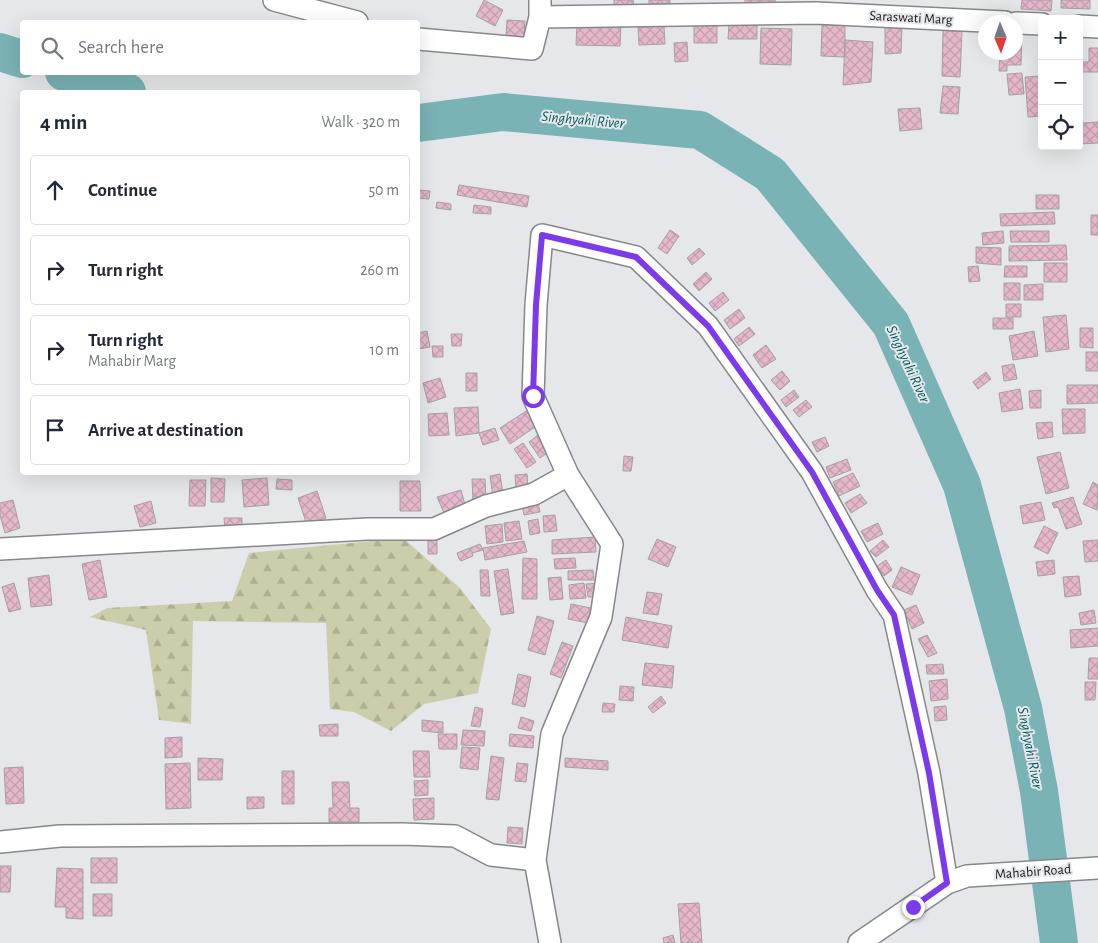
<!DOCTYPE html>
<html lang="en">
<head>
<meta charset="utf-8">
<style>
  :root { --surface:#fff; --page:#f6f6f7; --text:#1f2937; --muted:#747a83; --line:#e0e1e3 }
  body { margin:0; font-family:"Alegreya Sans",sans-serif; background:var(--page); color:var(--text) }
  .controls { position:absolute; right:15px; top:15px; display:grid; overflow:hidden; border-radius:5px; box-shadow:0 5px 20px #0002 }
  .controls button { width:45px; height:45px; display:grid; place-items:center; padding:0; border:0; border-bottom:1px solid var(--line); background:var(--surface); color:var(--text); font:25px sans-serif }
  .compass { position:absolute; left:978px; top:15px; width:45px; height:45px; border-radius:50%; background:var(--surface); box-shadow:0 5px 20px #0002; rotate:178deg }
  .stop { position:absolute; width:15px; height:15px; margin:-11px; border:4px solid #7c3aed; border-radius:50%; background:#fff }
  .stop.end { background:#7c3aed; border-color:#fff; box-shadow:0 1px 5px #0008 }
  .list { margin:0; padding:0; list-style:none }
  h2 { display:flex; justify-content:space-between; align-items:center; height:65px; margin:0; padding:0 20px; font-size:21px }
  h2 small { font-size:16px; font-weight:400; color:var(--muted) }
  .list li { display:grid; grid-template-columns:32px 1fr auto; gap:15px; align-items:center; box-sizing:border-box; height:70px; margin:0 10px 10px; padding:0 10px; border:1px solid var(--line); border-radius:5px }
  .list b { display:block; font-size:19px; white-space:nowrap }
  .list p { margin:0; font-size:16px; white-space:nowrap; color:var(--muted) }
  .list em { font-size:16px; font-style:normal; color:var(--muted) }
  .icon { flex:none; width:28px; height:28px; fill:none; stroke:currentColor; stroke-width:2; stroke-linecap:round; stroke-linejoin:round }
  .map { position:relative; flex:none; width:1098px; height:943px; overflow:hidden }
  .search { position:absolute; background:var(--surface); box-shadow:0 5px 20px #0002; left:20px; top:20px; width:400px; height:55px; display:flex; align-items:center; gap:12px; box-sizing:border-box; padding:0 18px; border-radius:5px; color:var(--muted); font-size:19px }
  .panel { position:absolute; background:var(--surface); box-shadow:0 5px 20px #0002; left:20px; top:90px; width:400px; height:385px; border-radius:5px }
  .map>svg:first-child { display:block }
  .forest { fill:url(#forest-firs) }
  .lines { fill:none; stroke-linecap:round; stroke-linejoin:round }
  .river { stroke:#7ab3b5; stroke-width:38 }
  .building { fill:url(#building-cross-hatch); stroke:#a4a1a2 }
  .street-casing { stroke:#87888b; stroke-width:24 }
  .street { stroke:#fff; stroke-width:21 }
  .route { stroke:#7c3aed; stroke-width:6 }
  .labels { text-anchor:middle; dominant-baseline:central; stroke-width:4; stroke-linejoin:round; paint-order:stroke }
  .street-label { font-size:14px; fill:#191a1b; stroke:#e6e7ea }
  .water-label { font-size:15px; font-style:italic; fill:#055b5e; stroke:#e6e7ea }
</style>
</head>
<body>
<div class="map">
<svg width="1098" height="943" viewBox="0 0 1098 943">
  <defs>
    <pattern id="forest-firs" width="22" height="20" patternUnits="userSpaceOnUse" patternTransform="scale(1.25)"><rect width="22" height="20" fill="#ccceab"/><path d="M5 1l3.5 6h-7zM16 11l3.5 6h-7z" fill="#afb093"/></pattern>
    <pattern id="building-cross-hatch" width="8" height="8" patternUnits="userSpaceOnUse" patternTransform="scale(1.25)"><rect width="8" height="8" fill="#e5b7cc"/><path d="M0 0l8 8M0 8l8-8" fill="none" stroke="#c49daf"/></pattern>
  </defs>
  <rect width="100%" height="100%" fill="#e6e7ea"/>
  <path class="forest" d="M403 538 460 588 491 629 478 693 424 704 391 731 354 712 330 709 326 623 193 621 191 724 159 720 146 630 90 617 107 608 232 601 249 553Z"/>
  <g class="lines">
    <path class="river" d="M0 52 22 59
      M64 72 127 92
      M418 123 503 112 700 130 770 174 891 324 962 485 1023 708 1039 791 1059 943"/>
  </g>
  <path class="building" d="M484 0 503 10 495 26 476 16Z
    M614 0H633L634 9 614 10Z
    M649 0H670V4H649Z
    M745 0H775L776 6 745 7Z
    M1022 0H1052L1051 11 1021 9Z
    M1061 0H1090V9L1061 8Z
    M507 20 525 21 524 39 506 38Z
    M577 23 621 24 620 46 576 45Z
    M694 23H717V43H694Z
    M729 24 757 25V39H728Z
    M822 25H845V57L821 56Z
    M885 25 902 26 901 53 885 54Z
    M664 26 665 44 639 45 638 27Z
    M761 28 792 29 791 65 760 64Z
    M943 30 962 31 960 77 942 76Z
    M1016 33 1022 34 1021 65H1007V71H999L1000 52H1016Z
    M845 40 873 42 871 82 843 85Z
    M687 42 688 61 675 62 674 43Z
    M1089 48H1098V72H1079V62H1089Z
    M1022 73 1024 94 1009 95 1007 74Z
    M1042 76V116L1028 117 1025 77Z
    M943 86 960 87 958 114 940 113Z
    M920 108 922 129 900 131 898 109Z
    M1082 118 1083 123 1098 122V143L1079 144V119Z
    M459 185 529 196 527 207 457 195Z
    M418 190 430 191 429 199 418 198Z
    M1036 195H1059V209H1036Z
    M437 202 451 204V210L436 208Z
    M474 205 491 207V214L473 213Z
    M1054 212 1055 224 1001 226 1000 214Z
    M1091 215H1098V235H1091Z
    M670 230 679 236 667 254 658 248Z
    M1003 231 1004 243 983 245 982 233Z
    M1010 231H1049V242H1011Z
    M1066 245 1067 260 1009 261V246Z
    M976 247 1001 248V265L976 263Z
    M699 248 705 254 692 265 687 258Z
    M1044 263H1067V282H1044Z
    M978 266 980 281 969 282 968 267Z
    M1005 266H1027V277H1004Z
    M706 272 712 279 699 291 693 284Z
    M1004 283H1020V300H1004Z
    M1043 284V300H1024V285Z
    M723 292 729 300 715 311 709 303Z
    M1006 304H1021V317H1006Z
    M739 309 745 318 730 329 724 320Z
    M1066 315 1069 349 1046 352 1043 317Z
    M993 318H1013V329H993Z
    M749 327 755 334 739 346 734 339Z
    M1080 328H1093V348L1080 347Z
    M427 331 430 347 418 349V333Z
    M1034 331 1038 356 1013 360 1009 336Z
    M451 334H462L461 346H452Z
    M766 345 776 359 762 368 753 355Z
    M432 346H443V357H433Z
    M1086 352H1098V371H1086Z
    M1014 364 1017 379 1004 381 1002 366Z
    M782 371 790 381 780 390 771 380Z
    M986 372 991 379 978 389 973 382Z
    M466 373H477V391H466Z
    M440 378 446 397 428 403 423 383Z
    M1067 385H1098V403L1067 404Z
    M1020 389 1023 409 1002 412 999 393Z
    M794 390 799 397 786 407 781 400Z
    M1041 390V408H1030L1029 391Z
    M806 400 812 407 799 417 793 410Z
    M478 407 479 433 456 436 454 408Z
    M1062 409H1085V433L1063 434Z
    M528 410 538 425 510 444 500 428Z
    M447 413 449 435 429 436 428 414Z
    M1052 422 1053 437 1038 439 1036 423Z
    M495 428 499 440 483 445 479 433Z
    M538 435 549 452 540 458 529 442Z
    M825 437 829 446 817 452 812 442Z
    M523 443 536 462 527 468 514 449Z
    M1060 452 1069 488 1046 494 1037 457Z
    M624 456 633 457 631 471H623Z
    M847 459 851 470 830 478 826 467Z
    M853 473 860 486 839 496 833 482Z
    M500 474 503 495 493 497 490 476Z
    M527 474 528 488 516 489 515 475Z
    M211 478 225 479 224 502H211Z
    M267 478 269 505 244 507 242 480Z
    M277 479 292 480V490L276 489Z
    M472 479H485L486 502H473Z
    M190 480H206L205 506H189Z
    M400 481H420L421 511H400Z
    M1093 482 1098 485 1097 510 1083 504Z
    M461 490 465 505 444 513 437 497Z
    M317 491 326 518 307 525 298 498Z
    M860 494 867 503 851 513 845 503Z
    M537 497 540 512 524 515 521 501Z
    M1073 497 1082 524 1066 529 1058 507 1054 508 1052 503Z
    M13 500 20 528 5 533 0 515V503Z
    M151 501 156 523 140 527 134 506Z
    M1041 502 1045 520 1023 524 1020 506Z
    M555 515 557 531 544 532 543 516Z
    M224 518H242V529H225Z
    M538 519 540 533 530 535 528 521Z
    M519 521 522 539 506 541 504 523Z
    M878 523 883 534 867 542 861 531Z
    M502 524 503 542 487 544 485 526Z
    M1044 526 1058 533 1048 554 1034 547Z
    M595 537 596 552 552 554V540Z
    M428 539H437V554H428Z
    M657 539 676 547 668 567 648 559Z
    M883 540 889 547 876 557 870 551Z
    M1098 540V561L1085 562 1083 541Z
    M524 541 527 552 485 560 483 548Z
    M480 544 483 550 472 553 473 556 461 561 459 559 457 553Z
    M523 558 537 559V599H522Z
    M575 558 576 568 555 569 554 559Z
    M100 560 107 597 89 600 82 564Z
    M886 560 892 570 884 576 877 566Z
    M1054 560 1055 574 1038 576 1036 562Z
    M901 567 920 575 912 595 892 587Z
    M508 569 514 613 501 615 494 571Z
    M480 570H488L490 596H481Z
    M593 570 594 580H568V571Z
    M49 575 52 605 31 607 28 578Z
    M1079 576 1081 595 1065 597 1063 577Z
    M561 577 563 599 550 600 548 578Z
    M14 583 21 609 9 612 2 587Z
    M584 583 586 598 570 599 569 585Z
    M601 583V596L588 597 586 584Z
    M647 592 662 594 658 615 643 613Z
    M571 604 591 608 588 623 568 619Z
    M916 605 924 623 912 629 904 610Z
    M1094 610 1096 623 1081 625 1079 613Z
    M537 616 554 621 545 655 528 650Z
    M626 617 672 626 668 648 622 640Z
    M1098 628V646L1071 648 1070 630Z
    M927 635 937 653 928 657 918 639Z
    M562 642 573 646 561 678 550 674Z
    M1089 658H1098V679H1088Z
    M645 663 674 666 672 688 642 685Z
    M943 664 944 674H927L926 665Z
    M518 674 531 677 525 707 512 704Z
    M947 679 948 699 931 701 929 681Z
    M1085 682H1096L1095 700H1085Z
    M620 686 634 687 633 701 619 700Z
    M661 696 666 703 653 713 648 707Z
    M603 703 615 704 614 712H602Z
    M946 706 947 720 935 721 934 707Z
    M475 707 483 709 480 727 471 726Z
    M521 717 534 721 531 731 518 728Z
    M422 720 443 722V733L422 731Z
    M338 724V736H320L319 725Z
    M463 730 485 731 484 746 461 745Z
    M438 734H457V749H439Z
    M510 734 534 736 533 748 509 746Z
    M182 737V757L165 758V738Z
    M462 747 480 748 478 770 460 768Z
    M413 751H429L430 777H414Z
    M491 756 504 758 499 800 486 799Z
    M198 758 223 759 222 780H198Z
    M565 758 608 761V770L565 767Z
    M190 763 191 808 166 809 165 764Z
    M517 763 528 764 526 782 515 781Z
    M23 767 24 803 6 804 4 768Z
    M282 771H294V804H282Z
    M428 780V795L415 796 414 781Z
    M332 782H349L350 808H359V822H329V808H333Z
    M247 797H264V808L247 809Z
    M434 798V819L414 820 413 799Z
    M508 827 523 828 522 844 507 843Z
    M91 858H117V883H91Z
    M0 866H11L10 892H0Z
    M57 868 83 869V919L66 918V907H55Z
    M93 894H112V916H93Z
    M699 903 702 943H681L678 904Z
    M673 935 675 943H664L663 938Z"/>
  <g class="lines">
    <g class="street-casing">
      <path id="street" d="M274 0 357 22
        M540 17 816 13 1005 22
        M1016 23 1042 24
        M1079 26 1098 27
        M418 39 532 49 540 17V0
        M0 549 367 529H434L486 506 534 494 568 475
        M0 842 60 836 403 834 455 836 491 855 535 860
        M550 943 535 860 552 734 601 617 612 544 568 475 533 396 536 305 542 235 636 257 708 326 812 472 877 590 894 615 929 773 947 883
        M859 943 947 883 967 876 1098 868"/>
    </g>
    <use href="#street" class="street"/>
  </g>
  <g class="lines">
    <path class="route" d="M533 396 536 305 542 235 636 257 708 326 812 472 877 590 894 615 929 773 947 883 913 907"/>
  </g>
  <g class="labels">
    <g class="street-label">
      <text transform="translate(911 18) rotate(3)">Saraswati Marg</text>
      <text transform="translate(1033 872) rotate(-4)">Mahabir Road</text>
    </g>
    <g class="water-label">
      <text transform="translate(583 120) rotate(5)">Singhyahi River</text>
      <text transform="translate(908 364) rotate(65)">Singhyahi River</text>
      <text transform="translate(1030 748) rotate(79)">Singhyahi River</text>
    </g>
  </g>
</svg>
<div class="controls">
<button>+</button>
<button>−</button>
<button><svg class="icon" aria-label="locate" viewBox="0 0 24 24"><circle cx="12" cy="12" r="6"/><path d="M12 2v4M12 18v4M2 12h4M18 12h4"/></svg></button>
</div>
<svg class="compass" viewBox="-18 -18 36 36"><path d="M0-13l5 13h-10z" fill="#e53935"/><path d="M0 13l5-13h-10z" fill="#747a83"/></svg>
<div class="stop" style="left:533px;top:396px"></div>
<div class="stop end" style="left:913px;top:907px"></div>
<div class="search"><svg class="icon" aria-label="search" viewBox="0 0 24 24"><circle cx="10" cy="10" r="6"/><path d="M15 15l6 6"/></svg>Search here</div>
<section class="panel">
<h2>4 min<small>Walk · 320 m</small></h2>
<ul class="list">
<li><svg class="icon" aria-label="ahead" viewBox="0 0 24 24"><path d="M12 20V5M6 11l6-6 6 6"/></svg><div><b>Continue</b></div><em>50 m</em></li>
<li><svg class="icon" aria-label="right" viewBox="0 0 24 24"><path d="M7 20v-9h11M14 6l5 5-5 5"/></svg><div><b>Turn right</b></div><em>260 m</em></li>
<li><svg class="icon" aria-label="right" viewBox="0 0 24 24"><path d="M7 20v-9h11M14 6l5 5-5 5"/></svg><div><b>Turn right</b><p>Mahabir Marg</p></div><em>10 m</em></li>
<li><svg class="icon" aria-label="arrive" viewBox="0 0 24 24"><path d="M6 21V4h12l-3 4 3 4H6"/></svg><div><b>Arrive at destination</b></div></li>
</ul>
</section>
</div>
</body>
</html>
